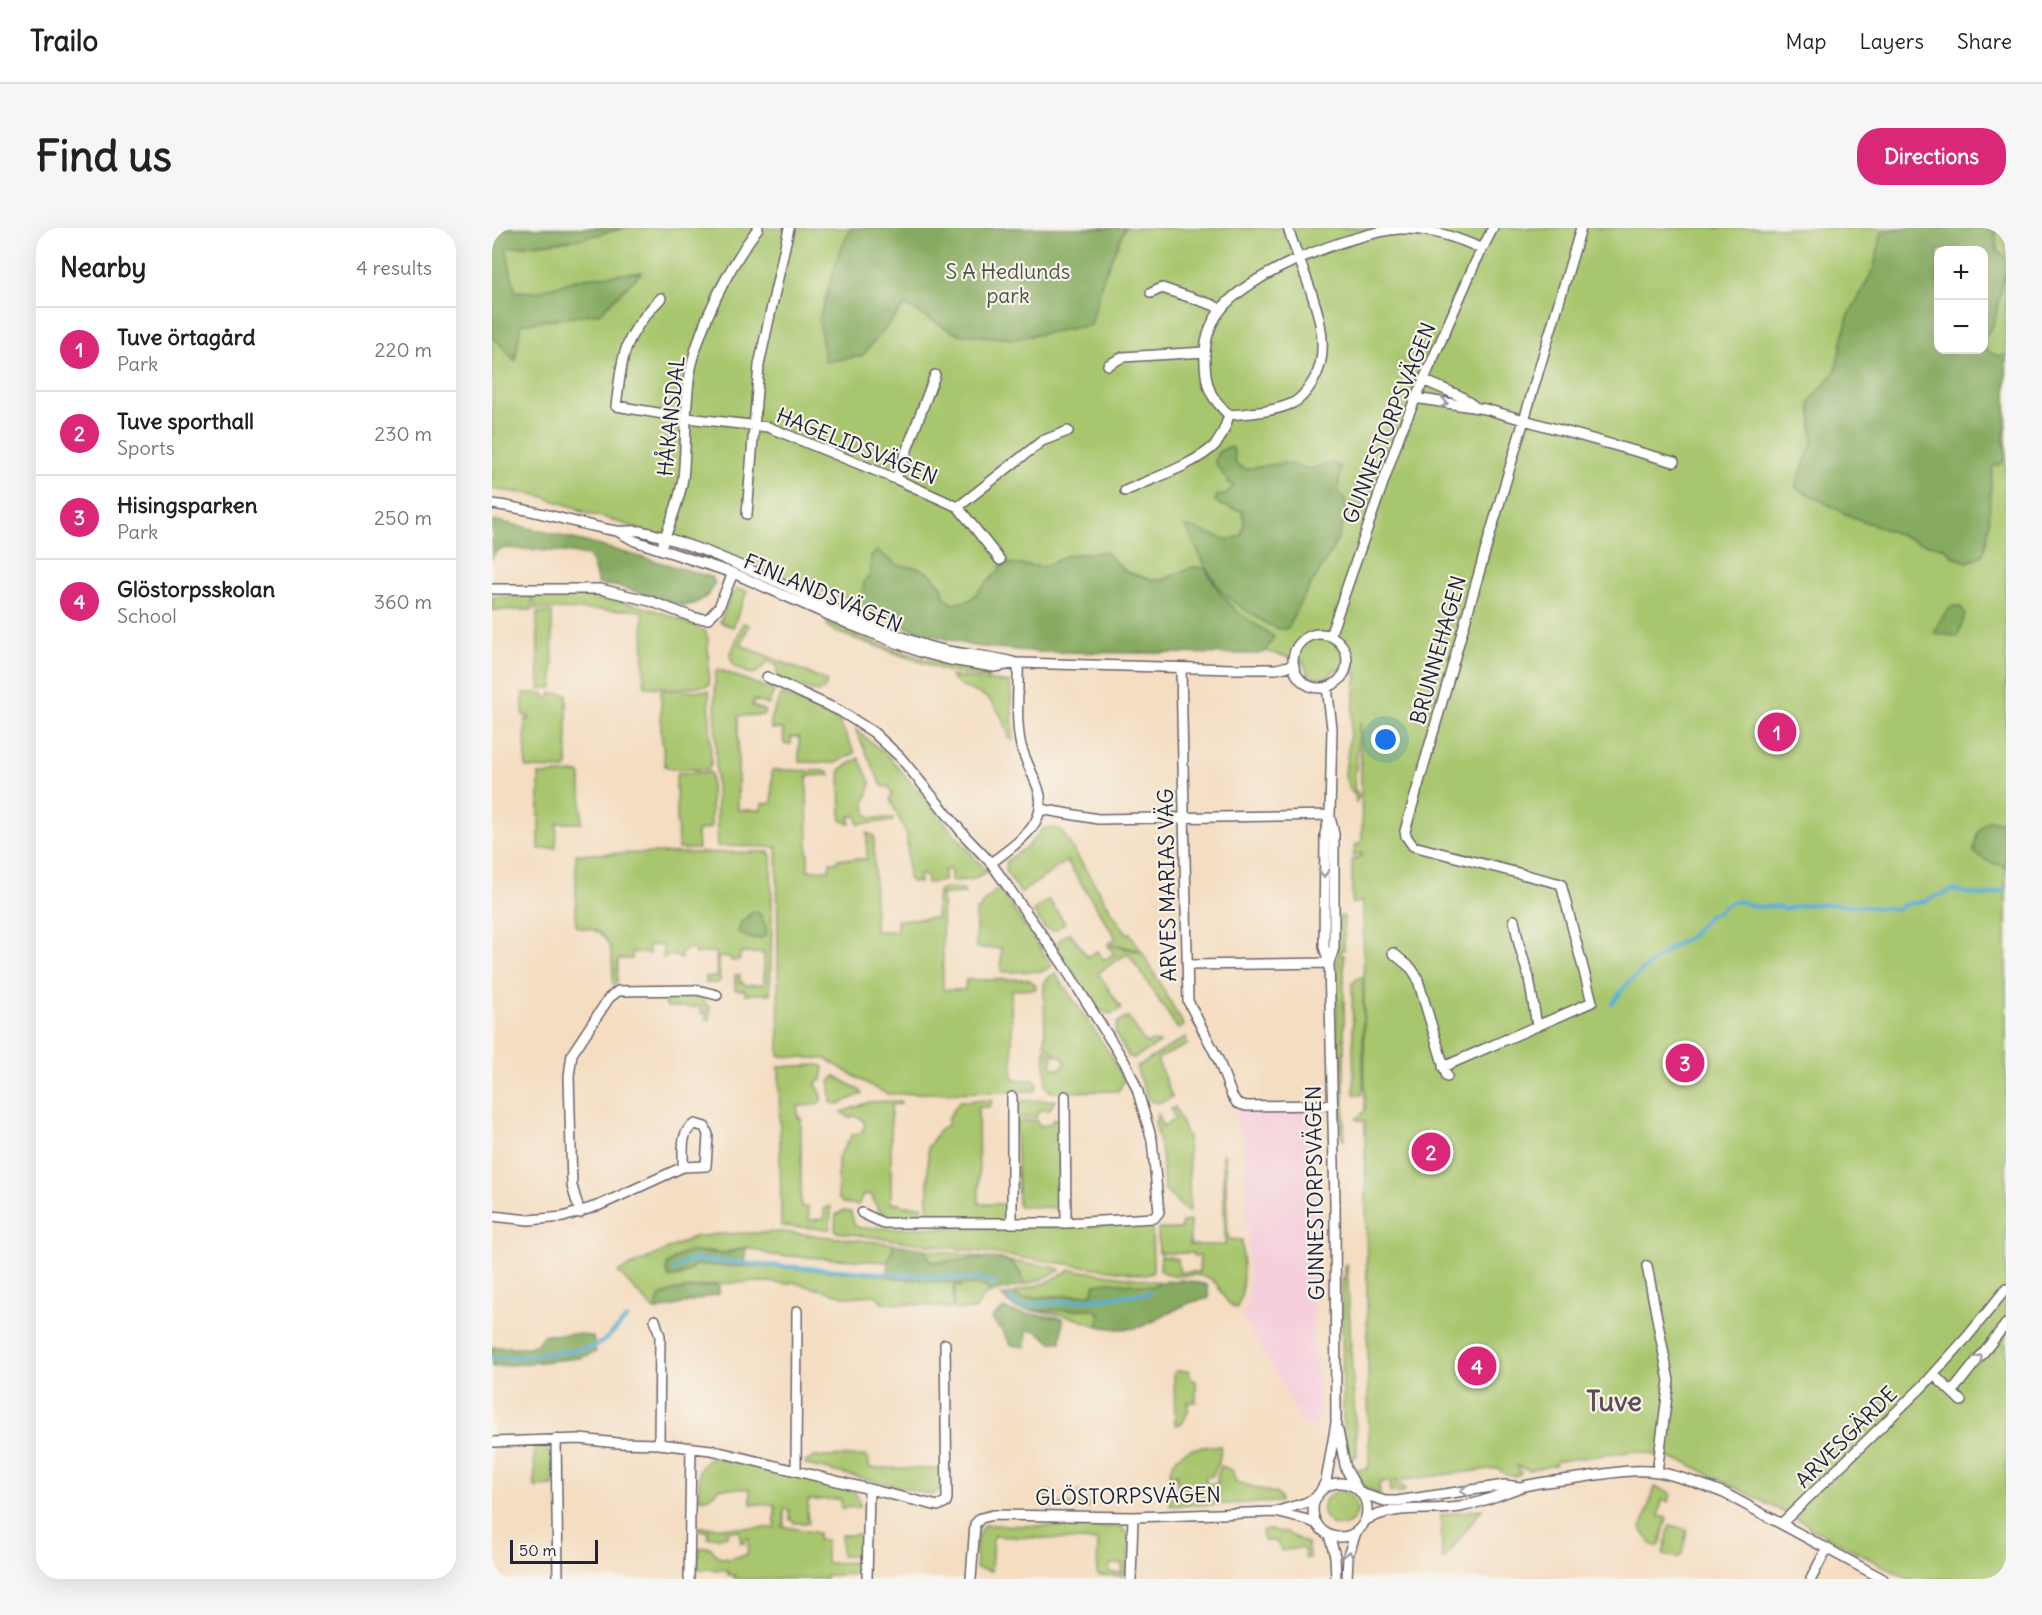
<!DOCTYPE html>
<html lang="en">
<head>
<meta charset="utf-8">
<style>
  :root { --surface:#fff; --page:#f6f6f6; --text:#202124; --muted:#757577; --line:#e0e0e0; --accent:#db2777 }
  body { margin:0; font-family:Delius,sans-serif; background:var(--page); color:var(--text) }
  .controls { position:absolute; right:18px; top:18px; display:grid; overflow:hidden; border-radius:12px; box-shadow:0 6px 24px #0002 }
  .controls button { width:54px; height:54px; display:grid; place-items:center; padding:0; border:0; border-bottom:2px solid var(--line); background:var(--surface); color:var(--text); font:30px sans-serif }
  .scale { position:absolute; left:18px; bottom:15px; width:88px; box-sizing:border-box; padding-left:6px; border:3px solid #22223b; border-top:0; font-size:16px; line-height:21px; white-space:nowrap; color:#22223b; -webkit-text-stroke:4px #f7f3e8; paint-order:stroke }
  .you { position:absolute; left:894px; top:512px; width:21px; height:21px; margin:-15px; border:4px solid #fff; border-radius:50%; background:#1a73e8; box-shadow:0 0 0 9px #1a73e833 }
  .badge { display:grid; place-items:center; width:39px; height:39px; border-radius:50%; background:var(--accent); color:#fff; font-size:20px; font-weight:700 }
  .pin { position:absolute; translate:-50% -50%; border:3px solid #fff; box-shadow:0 2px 6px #0006 }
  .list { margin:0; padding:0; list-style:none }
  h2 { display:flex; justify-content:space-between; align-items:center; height:78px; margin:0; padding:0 24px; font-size:26px }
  h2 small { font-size:20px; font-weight:400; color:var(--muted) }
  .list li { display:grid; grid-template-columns:39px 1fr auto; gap:18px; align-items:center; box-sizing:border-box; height:84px; padding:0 24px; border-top:2px solid var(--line) }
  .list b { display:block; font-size:22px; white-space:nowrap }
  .list p { margin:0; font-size:20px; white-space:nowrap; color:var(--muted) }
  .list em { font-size:20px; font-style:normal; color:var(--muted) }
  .map { position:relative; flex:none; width:1514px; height:1351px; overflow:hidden; border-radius:24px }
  header { display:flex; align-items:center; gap:36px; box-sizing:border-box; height:84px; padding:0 30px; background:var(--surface); border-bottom:2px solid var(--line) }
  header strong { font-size:28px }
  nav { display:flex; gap:33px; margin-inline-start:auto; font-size:21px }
  .intro { display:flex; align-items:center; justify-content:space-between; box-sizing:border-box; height:144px; padding:0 36px }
  h1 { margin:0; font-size:42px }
  .button { padding:15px 27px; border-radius:24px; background:var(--accent); color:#fff; font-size:21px; font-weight:700 }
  main { display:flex; gap:36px; padding:0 36px }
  aside { flex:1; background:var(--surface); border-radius:24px; box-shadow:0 6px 24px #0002 }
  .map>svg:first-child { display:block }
  .built { fill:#f5cfdc }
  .green { fill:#a8c66d; stroke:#657454; stroke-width:1.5; fill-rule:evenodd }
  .forest { fill:#86ab60; stroke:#54664e; stroke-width:1.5 }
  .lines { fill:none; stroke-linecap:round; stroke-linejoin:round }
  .stream { stroke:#5caed7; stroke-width:4 }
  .minor-casing { stroke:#6c636a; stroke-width:12 }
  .minor { stroke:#fff; stroke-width:9 }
  .oneway { stroke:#9c9ca7 }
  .labels { text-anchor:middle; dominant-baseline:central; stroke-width:4.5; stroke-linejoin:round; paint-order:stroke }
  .park-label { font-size:21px; fill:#4a534a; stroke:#f7f3e8 }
  .street-label { font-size:21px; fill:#22223b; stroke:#f7f3e8 }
  .district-label { font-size:27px; font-weight:bold; fill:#5e4c59; stroke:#f7f3e8 }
</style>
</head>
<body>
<header>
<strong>Trailo</strong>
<nav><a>Map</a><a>Layers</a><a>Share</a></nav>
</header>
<div class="intro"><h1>Find us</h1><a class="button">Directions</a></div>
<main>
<aside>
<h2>Nearby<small>4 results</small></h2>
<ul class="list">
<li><span class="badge">1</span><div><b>Tuve örtagård</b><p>Park</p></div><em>220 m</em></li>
<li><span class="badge">2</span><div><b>Tuve sporthall</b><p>Sports</p></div><em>230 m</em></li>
<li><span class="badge">3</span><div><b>Hisingsparken</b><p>Park</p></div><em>250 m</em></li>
<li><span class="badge">4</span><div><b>Glöstorpsskolan</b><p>School</p></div><em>360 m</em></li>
</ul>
</aside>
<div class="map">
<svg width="1514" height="1351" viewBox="0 0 1514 1351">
  <rect width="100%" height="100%" fill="#f7f3e8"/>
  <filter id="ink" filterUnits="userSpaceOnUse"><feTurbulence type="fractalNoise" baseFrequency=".0167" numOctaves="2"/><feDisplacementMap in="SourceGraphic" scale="12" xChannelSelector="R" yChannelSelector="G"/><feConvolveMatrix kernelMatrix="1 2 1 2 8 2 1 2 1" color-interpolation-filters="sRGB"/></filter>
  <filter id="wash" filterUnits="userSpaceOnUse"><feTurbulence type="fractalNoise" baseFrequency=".008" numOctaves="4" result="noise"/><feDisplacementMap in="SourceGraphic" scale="24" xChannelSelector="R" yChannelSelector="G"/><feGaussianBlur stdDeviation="1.35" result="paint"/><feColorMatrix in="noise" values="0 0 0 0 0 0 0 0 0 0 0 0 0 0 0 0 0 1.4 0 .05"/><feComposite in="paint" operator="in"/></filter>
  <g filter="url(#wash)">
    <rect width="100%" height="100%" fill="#f4ddc1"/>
    <path class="built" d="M822 880 824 995 821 997V1110L825 1141 827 1190 824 1197H811L799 1172 749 1087 754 1078 757 1054 751 911 745 905 744 882Z"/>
    <path class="green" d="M0 0H1514V1351H1416L1317 1299 1315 1296 1193 1234 1144 1223 1065 1233 1063 1237 1037 1242 1025 1238 1029 1244 1027 1247C1018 1250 1012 1247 1006 1240L903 1253 913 1260 912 1264H898V1253L887 1255 888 1267 873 1260 860 1243 877 1240 873 894 864 891 873 883 871 673 860 676V632L870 628V625L861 628 864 617 870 614 868 493 862 560 867 567 864 575 863 567 857 561 853 547 865 446 844 441 837 448 824 450 815 444 811 433 765 421 408 389 114 290 86 283 90 282 46 267 0 261ZM1446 22H1492V122H1446Z
      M244 361 255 363 241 399 228 394 238 368Z
      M79 367C125 370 173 382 214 404L216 412 217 457 190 460 154 459 152 454 151 384 141 382 43 381 42 368Z
      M40 368V382H0V369Z
      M60 384 61 460H47L45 385Z
      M335 394C374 412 415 428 458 437 470 439 482 439 495 441L497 450 454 443 344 404 336 399Z
      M251 395 257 397 249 417 335 453C334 455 333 461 331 462 324 469 295 453 287 450L285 446V437L275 433C264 451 257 447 241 437L238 428Z
      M226 441 282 463 276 477 262 472 260 478 273 483 271 487 246 488V582H269L270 576 280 575V542L336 543 338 547 315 548 316 642H337L338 634H345L346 631H375V605L382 608 383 703H405V692L444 690 446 663 452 660 470 661 473 665 450 666 451 762H473L474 752 536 751 543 756 544 761 519 762 521 852H543L545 858 543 863 396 866 379 858 334 831 287 828 285 619 225 618 223 447Z
      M458 448 518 455 522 512 517 511C516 498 503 472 490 467 478 461 466 460 458 448Z
      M169 462 217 463 219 536 217 541H179L173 538 169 504Z
      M31 465H51L54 470H57L59 465 75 466V539L74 541 34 540 33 491H37V488L31 487Z
      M290 466 346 492 363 525 344 535 307 534V509H299V516H292L291 501H279V489Z
      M363 501 397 529 495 644 479 652 459 653V642H452V653L435 655 434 648 427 647 428 655 418 653 416 650 415 607 398 571 400 566 397 559 390 558Z
      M367 530 379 556 373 574 374 586 380 590H401V593L366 596 365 588H358V596L349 592 348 542Z
      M216 544 219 545V600L205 603 206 621H186L184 547 187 545Z
      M87 545 89 548 90 595H65L64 620 47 621V547Z
      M556 600 566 601 571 605 625 692 635 705H638L649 723 617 715 624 710 575 633 529 665 514 644 515 633 536 618 551 601Z
      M277 624 279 628 280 688 278 766H253V762H243V747H248V753L253 757 272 756V725H248V732L239 733 238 729H226L228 753 225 755H214V749H225L224 724 203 726 202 721H193V724H189V731C184 728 176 726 171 730V717H157V726L140 724V731H126L125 757 121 756C120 736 124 712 102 702 95 699 89 702 84 698V626Z
      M507 660 560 738 551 743 509 744V720H484V682H487L492 674Z
      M557 672 573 695 562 703 552 700 542 684 543 681Z
      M846 688 852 689V722H849V727H852V912L850 910C845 836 843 762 846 688Z
      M578 704 595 729 605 723 612 732 622 726 616 717 650 724 692 798 686 801 636 725 606 745 629 780 620 786 607 783 565 720 567 712Z
      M563 745 618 826 632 853 626 863 559 864 554 859 553 820 561 828 559 836 561 840 568 841 573 835 571 829 564 827 553 816 552 757 554 752Z
      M871 749V861L869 867 862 866 860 756 866 750Z
      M171 766H205L218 780V792H214V785H209V779H175L171 771Z
      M636 789 654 816 659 813 668 815 642 830 637 829 623 805 625 795Z
      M694 809 695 817 665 831 680 869C671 873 665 878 656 871L644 839Z
      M326 837 332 839 330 852 323 855 329 865V874L325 877 306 878V890H309V979H316L317 992 332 991V980L339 979 338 1001 289 998 287 839Z
      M343 848 367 862 370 866 347 876 339 875 338 854Z
      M500 872 498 879H486L487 976H516L518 993 457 994V990H451V987L436 989V919L449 900 456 897V890L468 873Z
      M564 872 557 882H549L545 885 544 889 525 890 524 879 528 873Z
      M408 873 409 876 399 877V975H409L410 978H430V994C414 993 395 995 385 979 382 975 382 970 378 966L371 967 366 977 351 975 346 970V929L361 906 369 905 373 897 369 890 361 888 357 890 350 884 377 874Z
      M683 879 696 910 698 984 694 983 672 961 670 929 663 894 666 886 670 898 683 892 679 881Z
      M562 891H570V980L526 978 524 894 544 892 546 896 551 898 559 896Z
      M731 926 733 929 736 1011 750 1012C750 1029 754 1069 744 1080 730 1075 730 1055 715 1049 700 1043 680 1054 668 1042L669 1028 686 1031 687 1044H707L708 1028H702L701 1025H667L666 1001H689L690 994 698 993V1017H733Z
      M351 983 359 984 362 997 368 1000 577 999 657 995 660 996 661 1042 660 1045 654 1047 345 1004 343 1001 344 987Z
      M291 1004 402 1016 396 1034 279 1027 254 1019 232 1025 218 1023 191 1025 177 1049 188 1048 201 1037 282 1039 381 1046 489 1058 495 1060 498 1065 492 1068 483 1082 462 1081 463 1059H471L462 1057 460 1081 434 1077 390 1075 385 1068 381 1067 356 1069 300 1054 295 1056C265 1051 195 1056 168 1068L163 1083 126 1044 202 1009 226 1006Z
      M433 1021 499 1031 438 1034Z
      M517 1033 561 1039 568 1042 552 1050 532 1057 529 1045Z
      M853 1036H855L859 1119 857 1120V1123H859L865 1222V1228L860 1230 855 1228 851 1203 850 1051H853Z
      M577 1042H582L670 1054 660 1058 603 1056 600 1066 532 1070 521 1066 523 1064 556 1054Z
      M572 1081H603L608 1086 606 1098 573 1087 542 1083Z
      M697 1143 699 1151 704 1153V1174H696V1183L690 1196 683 1197 682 1145 684 1143Z
      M42 1218 54 1220 62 1231 61 1258 43 1259Z
      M729 1218 727 1235 720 1248 713 1249 715 1256 726 1255 725 1248 729 1238 740 1242 744 1254 785 1266 788 1270V1274L678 1278V1269L685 1264V1246L677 1251C679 1220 705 1218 729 1218Z
      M374 1228 376 1230 378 1240 450 1241V1260L441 1267 315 1237 313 1234 323 1229Z
      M218 1229 309 1249 348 1258 363 1264 369 1279 349 1280V1271L316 1272 315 1287 317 1295H302L301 1293 298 1292 297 1282 292 1281V1296L289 1298 326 1305V1312H334V1335L369 1334V1346L334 1347V1351H251L242 1350V1347H236V1342L205 1341 207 1320 218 1319 226 1329 237 1331 254 1327 256 1322 257 1310H253V1315H249L247 1303H235V1308L216 1310V1303H207L206 1299 283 1300V1277L259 1276 258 1261 227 1260 217 1270H207V1243Z
      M1163 1259 1179 1265 1177 1274 1170 1272 1167 1288 1175 1290 1168 1317 1165 1319 1160 1317 1149 1301Z
      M555 1263 563 1265V1276H585V1265L588 1263 598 1279H553L549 1276V1270Z
      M831 1281a17 17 0 1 1 34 0a17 17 0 1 1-34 0Z
      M990 1281 953 1330 950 1331 949 1287Z
      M493 1297 629 1299 637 1307 635 1347 627 1348V1344H630V1336H618L617 1344 624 1345V1348L605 1347 606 1313 501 1308 499 1343 484 1340C484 1326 481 1306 493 1297Z
      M1178 1297 1195 1302 1190 1326 1186 1330 1171 1326Z
      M774 1302C791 1302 801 1307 815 1316L818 1330H813L812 1322 808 1320 790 1323 784 1313H772L770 1304Z
      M349 1307H368L369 1328H349Z"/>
    <path class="forest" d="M0 0H134L82 12 14 20 23 63 43 64 92 50 150 44 108 85 29 96 23 133 0 107Z
      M359 0H633L611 50 599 97 522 111 465 106 413 77 370 128 333 134 327 92 347 25Z
      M1413 0H1503L1505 22 1514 30V39L1502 95 1492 111V22H1446V122H1492V113C1494 127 1502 127 1514 128V200L1511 207 1514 228 1509 236 1501 238C1496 267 1500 298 1491 326L1484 331 1475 334 1462 329 1453 320 1429 315 1358 288 1303 259 1321 213 1318 173 1343 144 1356 89 1382 40 1390 4Z
      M737 219 741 220 744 236 753 241 792 235 818 241 840 235 849 239 846 262 857 280C852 294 848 307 841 320 827 347 807 370 797 399 793 401 793 402 788 401 778 400 737 372 730 364 715 345 705 319 693 298L736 312 749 308 752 295 750 283 728 277 723 272 725 268 733 267 742 258 738 256 723 235C723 225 728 222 737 219Z
      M4 293C77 308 148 329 219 349L223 355 215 368 204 375 192 378 129 359 106 356 101 336 96 328 74 324 13 320 4 323 0 330V295Z
      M385 323 406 337 427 340 439 346 451 360V367L461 376 478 372 509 340 508 338 513 335 552 339 576 327 609 324H613L635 344 661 352H670L701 339 713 340 729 367 744 383 782 409 773 424 765 426 548 424 482 418 427 404 359 377 370 365 373 352 378 348 379 328Z
      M1460 378 1469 379 1473 386 1466 408 1442 406 1449 391Z
      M1497 592 1514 595V639L1495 633 1482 624C1483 610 1485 600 1497 592Z
      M262 683 268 686 275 702 273 708C263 714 255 710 246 704L249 694Z
      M402 1016 433 1021 439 1034C457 1035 502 1026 516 1033 524 1037 531 1048 532 1057L498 1065 495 1060 489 1058 396 1049V1034Z
      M254 1019 252 1038 202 1037C196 1046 188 1049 177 1049L174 1042 176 1036C196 1016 211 1027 235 1025 242 1024 248 1022 254 1019Z
      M691 1052 715 1057 717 1070C710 1073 702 1072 695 1076 655 1094 653 1107 606 1098L608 1086 603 1081 542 1083 523 1080 509 1068 521 1066 533 1070 600 1066 603 1056 617 1054 660 1058 670 1054Z
      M227 1057V1066L163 1083 168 1068 180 1063Z
      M512 1080 519 1084 571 1090 569 1114H559L545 1103 535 1102 534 1119 519 1117 512 1105 499 1091Z
      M88 1106 101 1109 104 1124 87 1130 0 1139V1119H37L45 1116 51 1107Z"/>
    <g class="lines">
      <path class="stream" d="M1120 776 1133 758 1147 745 1181 718 1199 708 1218 686 1225 685C1231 678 1240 671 1251 674 1255 675 1259 679 1264 679 1275 679 1284 676 1293 681 1326 671 1364 680 1398 680L1406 682 1411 677 1434 673C1440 667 1452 668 1460 662L1492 668 1514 662
        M183 1042 193 1034 204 1032 492 1052 503 1056
        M517 1070 523 1076 531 1078 658 1065
        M0 1131 5 1129H30L99 1120 112 1113 135 1090"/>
    </g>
  </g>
  <g filter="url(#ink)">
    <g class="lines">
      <g class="minor-casing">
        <path id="minor" d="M796 0C809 44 849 112 820 155 815 163 809 171 801 175 781 184 759 185 737 187 719 170 714 161 713 135 712 116 716 99 727 84 755 45 860 5 907 1 937 0 963 8 990 21
          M659 65 670 60 721 77 729 82
          M169 70C130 110 131 126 124 178L195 190 276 199 404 251 466 279 508 332
          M616 137 631 129 713 124
          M931 152 968 168 982 178
          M923 170 993 181 1182 234
          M404 251 443 147
          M633 263C659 251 705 236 724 216 731 207 734 197 737 187
          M0 276C43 281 83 296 125 303 132 304 140 302 148 303 170 307 192 316 213 323 287 352 357 391 432 417 461 427 492 426 521 434
          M466 279 550 213 576 203
          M255 286 267 137 297 0
          M127 304 143 313 241 345 359 397 428 424 458 432 502 439 526 435 741 441H784L802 437
          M171 315C178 294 188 273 191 250 195 214 192 176 199 140 209 93 237 39 266 0
          M0 361H108L158 373 203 390 216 391 227 379 241 345
          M801 433a27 27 0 1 1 54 0a27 27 0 1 1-54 0Z
          M838 408 908 206 983 35 1001 0
          M689 440 696 773 726 831 740 868 745 875 754 878 840 877
          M275 449 348 483 381 504 408 529 473 608 499 635 570 735 635 838 645 861 660 912 667 984 662 990 574 995H391L370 985
          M548 581 606 591 838 587
          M499 635C522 617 559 596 546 560 541 546 533 532 529 518 523 492 527 462 526 435
          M1022 692 1027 716 1037 750 1045 798
          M901 725 919 740 925 749 955 849
          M837 735 842 720V606L838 589
          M695 737 837 735
          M951 839 1100 774 1069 656 921 618 914 608 913 603 997 310 1089 0
          M573 868 574 995
          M520 869V995
          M88 985 80 958 77 848 80 826 117 770 126 763 205 762 225 767
          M0 988 37 992 71 989 108 977 191 939 214 938 216 907 213 899 203 896C187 904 192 924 191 939
          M1155 1038 1177 1153 1165 1244
          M163 1092 168 1108 167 1216
          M1442 1147 1469 1173
          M1460 1164 1514 1096
          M846 1203 854 1241 865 1260
          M64 1211 66 1351
          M0 1214 87 1211 126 1215 167 1216 219 1222 446 1278 454 1274 455 1270 453 1116
          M304 1243 305 1083
          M821 1282a27 27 0 1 1 54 0a27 27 0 1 1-54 0Z
          M828 1264 834 1253 844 1195 843 975 837 735 832 719 833 606 838 587 840 500 835 459
          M871 1266 893 1273H905L1013 1257 1028 1259
          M783 1284 813 1275 825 1269
          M874 1292C904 1276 936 1284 968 1279 989 1275 1009 1266 1029 1259 1045 1254 1063 1253 1079 1251 1108 1247 1137 1240 1166 1244 1188 1248 1211 1257 1232 1265L1391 1351
          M1290 1295 1432 1157 1475 1109 1514 1061
          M837 1307 843 1328 844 1351
          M197 1351 199 1220
          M375 1351 377 1262
          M479 1351 483 1296 489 1290 501 1287 641 1289 783 1284 816 1292 825 1296
          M639 1351 641 1289
          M855 1351 856 1328 864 1304
          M1319 1351 1335 1320"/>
      </g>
      <use href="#minor" class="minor"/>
    </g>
    <defs><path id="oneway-chevron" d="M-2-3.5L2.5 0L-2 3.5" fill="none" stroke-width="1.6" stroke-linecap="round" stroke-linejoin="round" transform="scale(1.5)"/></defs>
    <g class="oneway">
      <use href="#oneway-chevron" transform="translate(952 175) rotate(10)"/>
      <use href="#oneway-chevron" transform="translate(832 645) rotate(90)"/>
      <use href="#oneway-chevron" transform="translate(1487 1130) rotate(-51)"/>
      <use href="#oneway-chevron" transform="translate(972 1263) rotate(172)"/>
      <use href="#oneway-chevron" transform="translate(857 1327) rotate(-79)"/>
    </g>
  </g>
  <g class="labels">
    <g class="park-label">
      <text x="516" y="43">S A Hedlunds<tspan x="516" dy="24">park</tspan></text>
    </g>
    <g class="street-label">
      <text transform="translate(179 188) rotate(-84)">HÅKANSDAL</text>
      <text transform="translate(897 195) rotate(-68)">GUNNESTORPSVÄGEN</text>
      <text transform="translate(365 218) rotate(22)">HAGELIDSVÄGEN</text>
      <text transform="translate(331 365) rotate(23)">FINLANDSVÄGEN</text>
      <text transform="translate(946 422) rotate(-74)">BRUNNEHAGEN</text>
      <text transform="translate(675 657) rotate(-91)">ARVES MARIAS VÄG</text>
      <text transform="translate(823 965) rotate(-91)">GUNNESTORPSVÄGEN</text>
      <text transform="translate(1354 1209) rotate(-45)">ARVESGÄRDE</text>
      <text transform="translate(636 1268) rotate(-1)">GLÖSTORPSVÄGEN</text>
    </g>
    <g class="district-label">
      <text x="1122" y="1173">Tuve</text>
    </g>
  </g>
</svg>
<div class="controls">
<button>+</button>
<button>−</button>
</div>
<div class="scale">50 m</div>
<div class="you"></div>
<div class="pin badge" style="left:1285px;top:504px">1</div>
<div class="pin badge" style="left:939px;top:924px">2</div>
<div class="pin badge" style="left:1193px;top:835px">3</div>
<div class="pin badge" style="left:985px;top:1138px">4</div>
</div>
</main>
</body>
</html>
